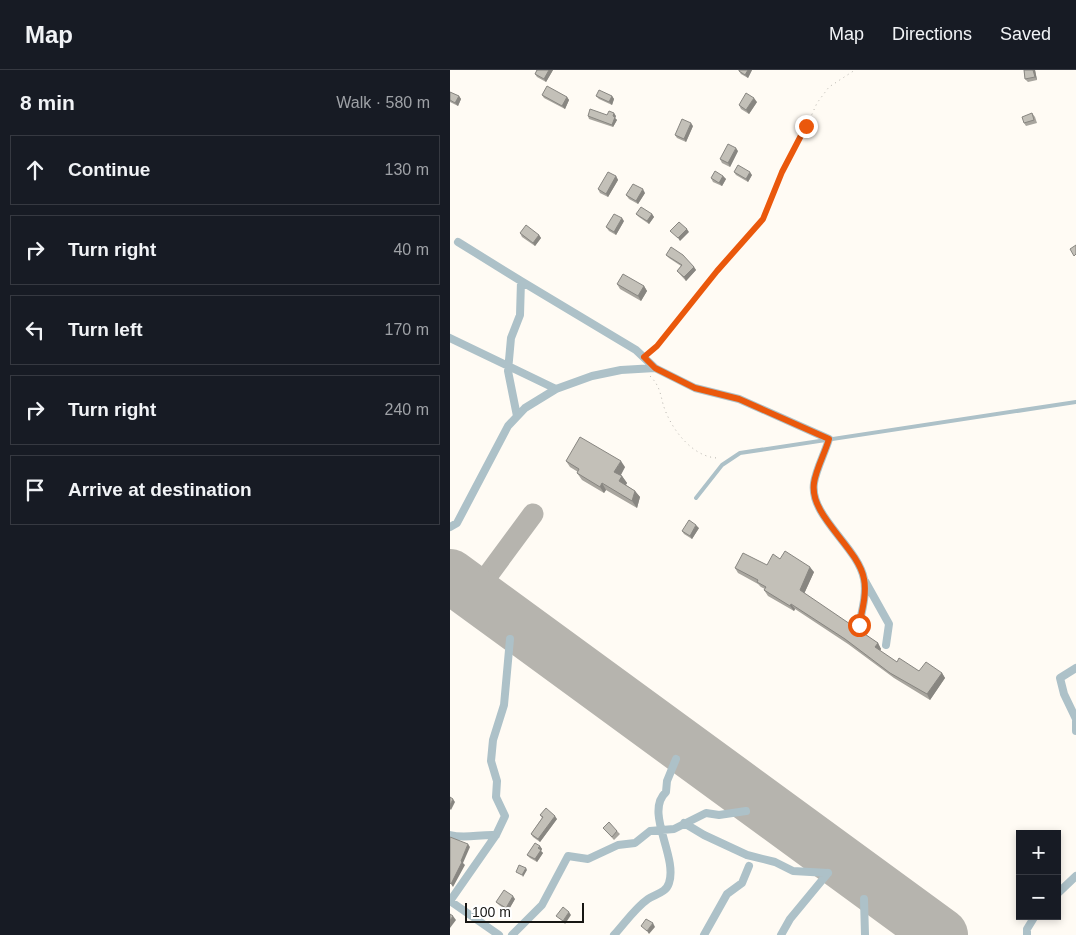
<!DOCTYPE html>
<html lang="en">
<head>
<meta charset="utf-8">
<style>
  :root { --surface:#171b24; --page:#242831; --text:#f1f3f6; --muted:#9ea1a6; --line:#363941 }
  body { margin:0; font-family:Arial,sans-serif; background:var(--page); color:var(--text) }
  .controls { position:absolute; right:15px; bottom:15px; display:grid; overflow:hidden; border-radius:0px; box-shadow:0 2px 8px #0003 }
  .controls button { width:45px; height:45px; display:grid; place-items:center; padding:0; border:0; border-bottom:1px solid var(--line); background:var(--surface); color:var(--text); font:25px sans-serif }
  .scale { position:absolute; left:15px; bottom:12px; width:119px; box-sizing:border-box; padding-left:5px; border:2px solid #171613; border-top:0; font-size:14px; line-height:18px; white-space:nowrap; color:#171613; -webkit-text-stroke:4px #fff; paint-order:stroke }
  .stop { position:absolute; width:15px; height:15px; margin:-11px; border:4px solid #ea580c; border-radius:50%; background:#fff }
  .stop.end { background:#ea580c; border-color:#fff; box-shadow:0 1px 5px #0008 }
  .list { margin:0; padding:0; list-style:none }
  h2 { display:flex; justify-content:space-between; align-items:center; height:65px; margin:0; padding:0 20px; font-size:21px }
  h2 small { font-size:16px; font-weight:400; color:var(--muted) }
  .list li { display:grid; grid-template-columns:32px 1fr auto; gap:15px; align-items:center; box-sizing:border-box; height:70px; margin:0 10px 10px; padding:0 10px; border:1px solid var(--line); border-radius:0px }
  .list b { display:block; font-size:19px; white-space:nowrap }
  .list em { font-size:16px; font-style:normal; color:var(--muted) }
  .icon { flex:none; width:28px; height:28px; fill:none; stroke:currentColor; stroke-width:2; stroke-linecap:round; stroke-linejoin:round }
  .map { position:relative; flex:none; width:626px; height:865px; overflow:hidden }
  header { display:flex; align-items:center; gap:30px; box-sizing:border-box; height:70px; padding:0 25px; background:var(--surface); border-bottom:1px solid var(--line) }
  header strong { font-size:24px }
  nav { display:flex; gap:28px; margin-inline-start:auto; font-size:18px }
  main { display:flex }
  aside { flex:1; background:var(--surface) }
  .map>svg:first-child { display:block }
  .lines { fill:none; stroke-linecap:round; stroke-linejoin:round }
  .taxiway { stroke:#b6b4ae; stroke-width:21 }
  .runway { stroke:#b6b4ae; stroke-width:54 }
  .path { stroke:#b7b4ae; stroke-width:1; stroke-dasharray:1 4; stroke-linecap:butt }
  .service { stroke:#adc1c8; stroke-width:4 }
  .minor { stroke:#adc1c8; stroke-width:8 }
  .wall { fill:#a8a59e }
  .shaded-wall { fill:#888681 }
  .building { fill:#c3c0b8; stroke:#888681 }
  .route { stroke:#ea580c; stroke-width:6 }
</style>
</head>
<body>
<header>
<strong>Map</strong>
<nav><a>Map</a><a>Directions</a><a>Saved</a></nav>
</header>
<main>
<aside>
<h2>8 min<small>Walk · 580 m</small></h2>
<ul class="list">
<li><svg class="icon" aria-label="ahead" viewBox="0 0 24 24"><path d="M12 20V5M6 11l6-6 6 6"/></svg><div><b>Continue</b></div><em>130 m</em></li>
<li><svg class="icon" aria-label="right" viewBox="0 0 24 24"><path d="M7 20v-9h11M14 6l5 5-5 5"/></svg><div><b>Turn right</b></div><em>40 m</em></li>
<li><svg class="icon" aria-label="left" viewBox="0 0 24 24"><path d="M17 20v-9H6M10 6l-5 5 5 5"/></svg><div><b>Turn left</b></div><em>170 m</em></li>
<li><svg class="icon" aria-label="right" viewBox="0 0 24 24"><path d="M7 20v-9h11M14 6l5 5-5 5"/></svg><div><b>Turn right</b></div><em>240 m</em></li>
<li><svg class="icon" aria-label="arrive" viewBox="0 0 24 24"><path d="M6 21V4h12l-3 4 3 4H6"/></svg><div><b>Arrive at destination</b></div></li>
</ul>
</aside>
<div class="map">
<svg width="626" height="865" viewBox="0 0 626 865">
  <rect width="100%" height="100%" fill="#fffbf4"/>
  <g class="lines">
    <path class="taxiway" d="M24 524 83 444"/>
    <path class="runway" d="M0 506 491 865"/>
    <path class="path" d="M200 282 313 149 332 102 350 71 367 33 379 17 405 0
      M200 306C209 315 210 322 213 334 220 358 243 389 270 388"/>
    <path class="service" d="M246 428 272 395 290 383 626 332"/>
    <path class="minor" d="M8 172 71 211 70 245 61 268 58 301 67 346
      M71 211 186 280 205 298
      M0 268 106 319
      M0 457 7 453 58 356 75 338 106 319 142 306 171 300 205 298 245 318 289 329 379 369C375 383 366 399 364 413 359 446 408 477 414 509 417 523 412 541 409 555
      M415 511 439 554 436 575
      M626 598 610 608 614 624 626 649
      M626 651V661
      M234 753 254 765 297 785 325 792 343 801 378 803
      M0 765C15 769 30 764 46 765
      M607 824 626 806
      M414 829 415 865
      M0 831 46 765 55 746 46 727 47 711 41 691 43 670 54 635 60 569
      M0 831 49 865
      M62 865 92 835 118 786 138 789 168 775 185 773 200 761 224 759 256 743 269 745 296 741
      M164 865C175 853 185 838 198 829 205 824 216 823 219 813 228 786 194 742 216 722L217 711 226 689
      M254 865 277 824 292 813 299 796
      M331 865 340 849 378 803
      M577 865V859L585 846"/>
  </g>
  <path class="wall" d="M87 0H103L96 12 87 7 85 4Z
    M302 0 298 8 291 4 289 1Z
    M574 0H585L587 10 578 12 575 9Z
    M0 22 9 26 11 29 8 36 0 32Z
    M92 25 117 27 119 30 115 39 94 28Z
    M146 26H162L164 29 162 35 149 29Z
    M307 32 299 44 291 39 289 35Z
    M582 43 585 47 587 53 576 56 574 53Z
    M157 45 166 46 165 48 167 50 163 57 139 49 138 46Z
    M243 56 236 72 227 68 225 65Z
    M288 81 280 97 272 93 270 89Z
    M284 102 302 105 298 112 286 105Z
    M166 106 168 110 158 127 150 123 148 119Z
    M273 106 276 109 272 116 263 112 261 108Z
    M195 123 188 134 179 129 176 125Z
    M186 144H202L204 147 199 154 189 147Z
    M174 151 166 165 159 161 156 157Z
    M70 163 89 165 91 168 85 176 72 167Z
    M216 185 244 197 246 200 236 211 227 201 231 196 219 188Z
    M167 214 194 216 197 221 191 231 170 219Z
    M116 391 175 397 171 405 172 406 177 413 176 415 185 421 190 427 187 438 156 420 154 423 132 410 127 403 128 402 120 397Z
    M249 458 242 469 234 464 232 461Z
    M330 489 364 502 354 524 428 573 431 579 430 581 447 592 469 601 492 603 495 608 480 630 444 608 398 574 345 539 344 541 318 526 314 520 315 519 311 517 308 514 288 503 285 498 317 495Z
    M90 745 107 749 90 772 83 767 81 764 92 748Z
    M153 758 167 761 170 764 164 770Z
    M90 776 92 779 91 781 93 783 87 792 80 788 77 785Z
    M65 829 58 841 49 835 46 832Z"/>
  <path class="shaded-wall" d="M99 0H103L96 12 94 9Z
    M298 0H302L298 8 295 5Z
    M583 0H585L587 10 585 7Z
    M9 26 11 29 8 36 5 33Z
    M162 26 164 29 162 35 159 32Z
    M117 27 119 30 115 39 112 36Z
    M304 28 307 32 299 44 296 40Z
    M164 43 166 46 165 48 167 50 163 57 162 55 163 46Z
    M241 53 243 56 236 72 234 69Z
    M286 78 288 81 280 97 278 93Z
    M300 102 302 105 298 112 296 109Z
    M166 106 168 110 158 127 156 124Z
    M273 106 276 109 272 116 269 113Z
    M193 119 195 123 188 134 186 131Z
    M202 144 204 147 199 154 197 151Z
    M172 148 174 151 166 165 164 162Z
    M237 159 239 162 230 171 228 168Z
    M89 165 91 168 85 176 83 173Z
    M244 197 246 200 236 211 234 207Z
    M194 216 197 221 191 231 188 226Z
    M171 391 175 397 169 408 164 402Z
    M172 406 177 413 174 418 169 411Z
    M152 413 156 420 154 423 150 417Z
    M185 421 190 427 187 438 182 431Z
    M246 455 249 458 242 469 240 466Z
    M360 497 364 502 353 526 350 520Z
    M341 534 345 539 344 541 340 536Z
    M428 573 431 579 429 582 425 577Z
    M492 603 495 608 480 630 477 624Z
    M3 729 5 732 1 740 0 739V735Z
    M105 746 107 749 90 772 88 769Z
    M18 774 20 777 13 793 15 795 3 817 1 814Z
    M90 776 92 779 91 781 93 783 87 792 85 789Z
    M76 798 77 800 73 807 72 805Z
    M63 826 65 829 58 841 56 838Z
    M119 842 121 845 115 854 113 851Z
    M3 846 6 850 0 858V850Z
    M203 853 205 857 199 864 197 861Z"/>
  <path class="building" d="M87 0H99L94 9 85 4Z
    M289 0H298L295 5 289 1Z
    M574 0H583L585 7 575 9Z
    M97 16 117 27 112 36 92 25Z
    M149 20 162 26 159 32 146 26Z
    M0 22 9 26 5 33 0 30Z
    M296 23 304 28 296 40 289 35Z
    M140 39 157 45 159 41 164 43 163 46 165 47 162 55 138 46Z
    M582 43 584 50 574 53 572 47Z
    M232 49 241 53 234 69 225 65Z
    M278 74 286 78 278 93 270 89Z
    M288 95 300 102 296 109 284 102Z
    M265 101 273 106 269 113 261 108Z
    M158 102 166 106 156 124 148 119Z
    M183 114 193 119 186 131 176 125Z
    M191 137 202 144 197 151 186 144Z
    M164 144 172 148 164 162 156 157Z
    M229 152 237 159 228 168 220 161Z
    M76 155 89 165 83 173 70 163Z
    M626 175V184L624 186 620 179Z
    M221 177 233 185 244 197 234 207 227 201 232 195 216 185Z
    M173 204 194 216 188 226 167 214Z
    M130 367 171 391 164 402 172 406 169 411 185 421 182 431 152 413 150 417 127 403 129 399 116 391Z
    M239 450 246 455 240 466 232 461Z
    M335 481 360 497 350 520 428 573 425 577 447 592 449 588 469 601 476 592 492 603 477 624 440 603 395 569 341 534 340 536 314 520 316 517 307 512 308 510 285 498 293 483 317 495 323 484 330 489Z
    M0 727 3 729 0 735Z
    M96 738 105 746 88 769 81 764 93 747 90 745Z
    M159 752 167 761 162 767 153 758Z
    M0 767 18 774 11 791 12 792 1 814 0 813Z
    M85 773 90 776 88 778 91 780 85 789 77 785Z
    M69 795 76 798 72 805 66 802Z
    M54 820 63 826 56 838 46 832Z
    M113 837 119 842 113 851 106 846Z
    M0 844 3 846 0 850Z
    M196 849 203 853 197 861 191 856Z"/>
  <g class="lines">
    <path class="route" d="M356 56 332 102 313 149 267 201 207 276 194 287 205 298 245 318 289 329 379 369C375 383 366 399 364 413 359 446 408 477 414 509 417 523 412 541 409 555"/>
  </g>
</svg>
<div class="controls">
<button>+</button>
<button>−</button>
</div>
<div class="scale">100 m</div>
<div class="stop" style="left:409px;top:555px"></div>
<div class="stop end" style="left:356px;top:56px"></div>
</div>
</main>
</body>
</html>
